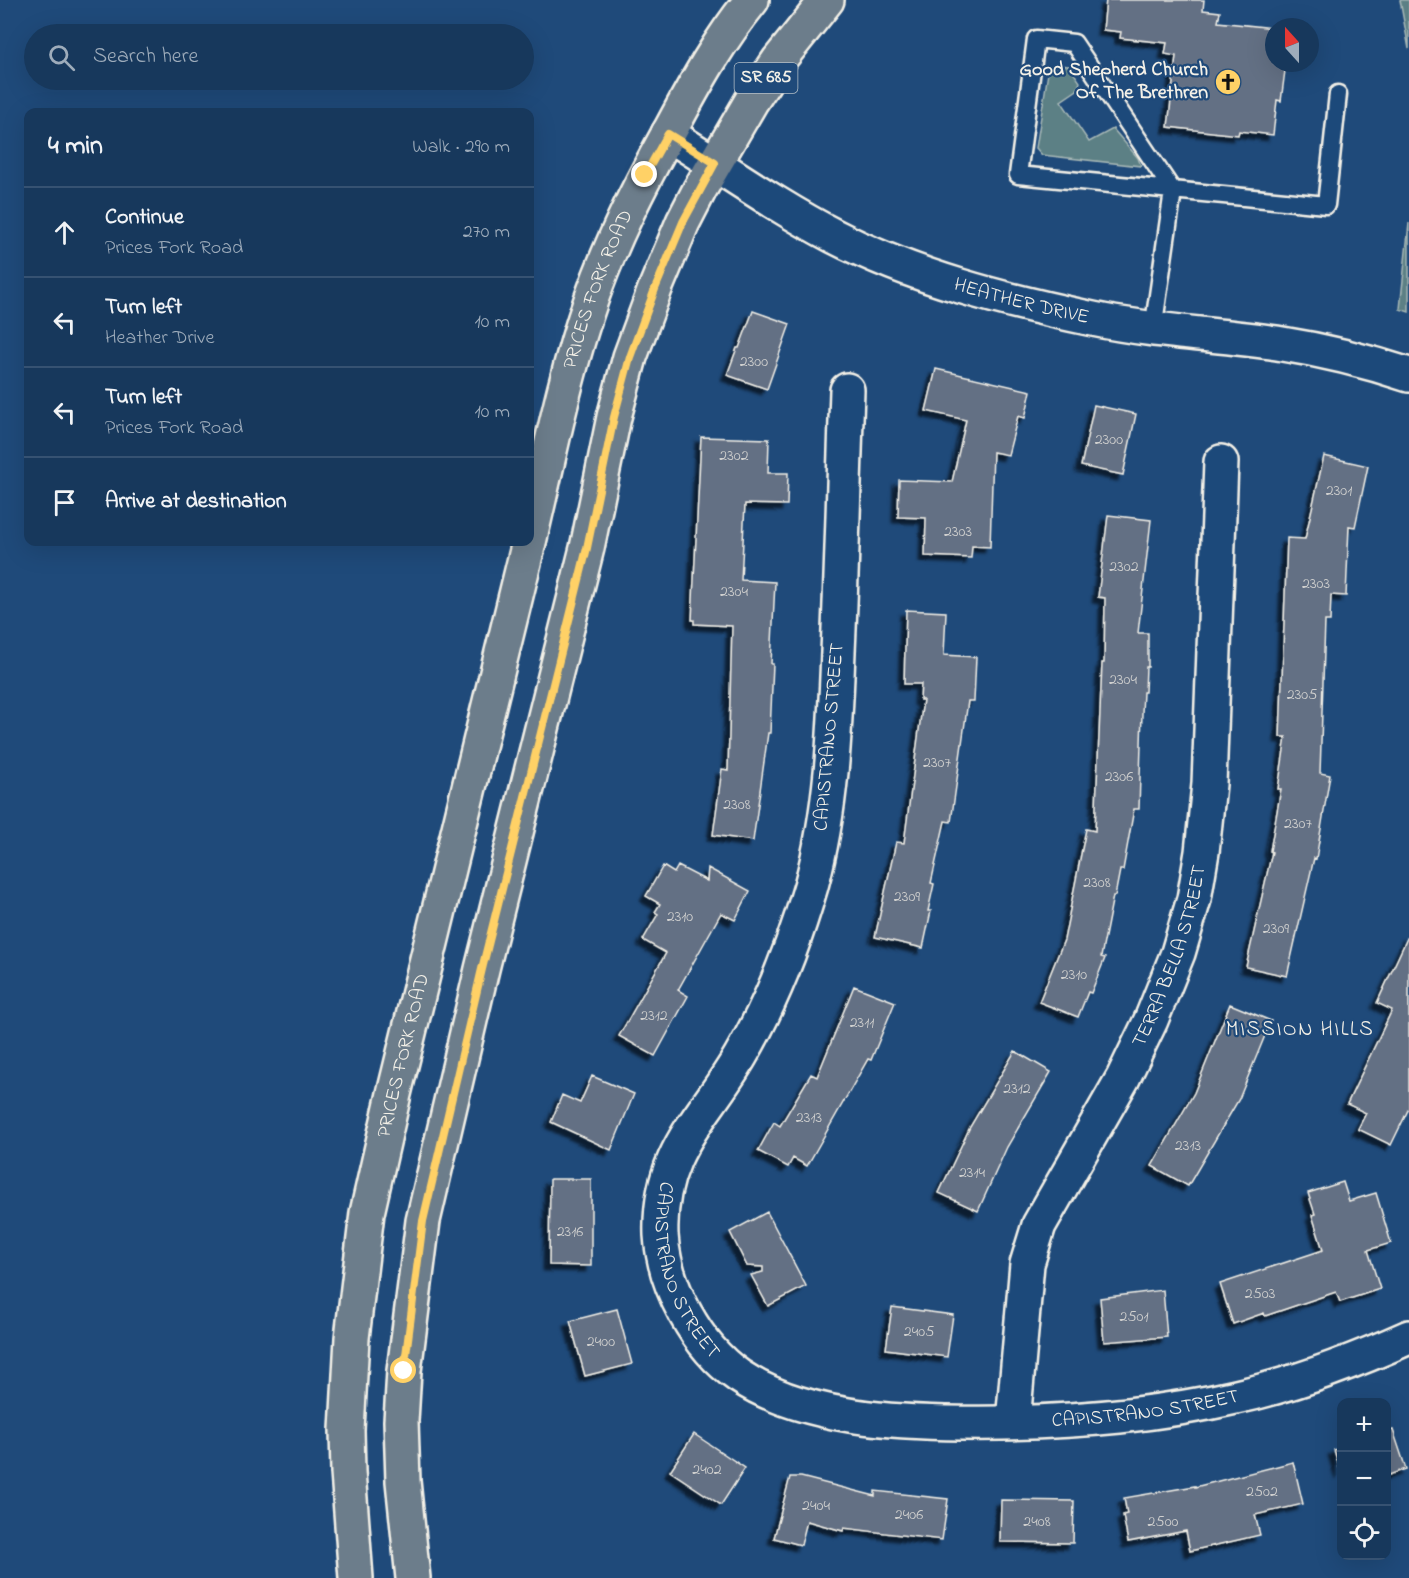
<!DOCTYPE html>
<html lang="en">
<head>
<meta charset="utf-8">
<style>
  :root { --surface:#17385c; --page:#244365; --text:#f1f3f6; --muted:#9eacbb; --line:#365272 }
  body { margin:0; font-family:"Indie Flower",sans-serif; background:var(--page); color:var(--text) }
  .controls { position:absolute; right:18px; bottom:18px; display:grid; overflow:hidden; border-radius:12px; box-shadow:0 6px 24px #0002 }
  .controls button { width:54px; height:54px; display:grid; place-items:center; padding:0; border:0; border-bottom:2px solid var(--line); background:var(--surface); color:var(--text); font:30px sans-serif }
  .compass { position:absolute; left:1265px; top:18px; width:54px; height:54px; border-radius:50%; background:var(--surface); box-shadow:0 6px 24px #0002; rotate:339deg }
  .stop { position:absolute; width:18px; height:18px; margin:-14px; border:4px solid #ffd166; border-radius:50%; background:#fff }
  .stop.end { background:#ffd166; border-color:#fff; box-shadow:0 2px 6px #0008 }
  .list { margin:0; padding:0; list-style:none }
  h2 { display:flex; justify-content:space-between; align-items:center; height:78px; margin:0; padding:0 24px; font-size:26px }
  h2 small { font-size:20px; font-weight:400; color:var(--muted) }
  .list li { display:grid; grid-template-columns:39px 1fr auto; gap:18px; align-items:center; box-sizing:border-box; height:90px; padding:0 24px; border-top:2px solid var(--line) }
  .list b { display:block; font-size:22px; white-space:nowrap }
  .list p { margin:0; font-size:20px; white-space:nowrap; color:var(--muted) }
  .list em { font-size:20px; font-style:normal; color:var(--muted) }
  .icon { flex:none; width:33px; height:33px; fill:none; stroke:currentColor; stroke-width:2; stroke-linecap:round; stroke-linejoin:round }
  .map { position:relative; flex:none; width:1409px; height:1578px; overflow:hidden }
  .search { position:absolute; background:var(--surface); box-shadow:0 6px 24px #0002; left:24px; top:24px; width:510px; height:66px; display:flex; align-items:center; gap:15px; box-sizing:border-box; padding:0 21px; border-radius:33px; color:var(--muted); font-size:22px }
  .panel { position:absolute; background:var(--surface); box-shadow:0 6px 24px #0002; left:24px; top:108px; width:510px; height:438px; border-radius:12px }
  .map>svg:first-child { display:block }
  .green { fill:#5c8085; stroke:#a8b8b6; stroke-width:1.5 }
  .building { fill:#646f84; stroke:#f4f1e8; stroke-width:1.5; filter:url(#shadow) }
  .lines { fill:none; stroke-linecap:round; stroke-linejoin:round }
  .service-casing { stroke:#f4f1e8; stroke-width:21 }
  .minor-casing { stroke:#f4f1e8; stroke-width:38 }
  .tertiary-casing { stroke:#f4f1e8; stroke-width:38 }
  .primary-casing { stroke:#f4f1e8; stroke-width:38 }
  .service { stroke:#1f4a7a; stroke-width:16 }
  .minor { stroke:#1f4a7a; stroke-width:33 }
  .tertiary { stroke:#1f4a7a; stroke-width:33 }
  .primary { stroke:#6c7d8b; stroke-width:33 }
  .route { stroke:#ffd166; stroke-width:8 }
  .labels { text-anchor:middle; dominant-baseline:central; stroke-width:4.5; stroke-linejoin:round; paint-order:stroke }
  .number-label { font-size:16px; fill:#d0d0cf }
  .shield { fill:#1f4a7a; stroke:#b4bfc7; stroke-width:1.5 }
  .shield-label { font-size:18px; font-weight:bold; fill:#f4f1e8 }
  .poi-label { font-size:20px; font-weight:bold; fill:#f4f1e8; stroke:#1f4a7a; text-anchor:end }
  .street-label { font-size:20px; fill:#f4f1e8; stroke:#1f4a7a }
  .neighbourhood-label { font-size:21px; letter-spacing:1.5px; fill:#f4f1e8; stroke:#1f4a7a }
</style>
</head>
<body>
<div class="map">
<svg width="1409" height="1578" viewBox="0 0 1409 1578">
  <defs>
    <filter id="shadow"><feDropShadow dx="-5.5" dy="5.5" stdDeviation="1.5" flood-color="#0009"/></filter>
  </defs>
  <rect width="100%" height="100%" fill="#1f4a7a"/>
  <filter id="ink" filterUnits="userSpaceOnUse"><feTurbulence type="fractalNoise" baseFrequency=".0167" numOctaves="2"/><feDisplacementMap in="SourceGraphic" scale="12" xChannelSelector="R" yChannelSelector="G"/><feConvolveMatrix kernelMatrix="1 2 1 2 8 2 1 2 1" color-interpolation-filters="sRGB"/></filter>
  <g filter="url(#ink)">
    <path class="green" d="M1400 0H1409V49Z
      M1059 65 1069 66 1080 82 1077 90 1061 101 1089 142 1113 129 1138 158 1141 166 1042 155 1036 148 1048 73 1050 69Z
      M1409 223V312L1400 309Z"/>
    <path class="building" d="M1106 0H1204L1203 10 1220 12 1218 22 1274 28V63H1286L1281 101 1277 100 1273 135 1239 131 1238 135 1168 127 1176 56 1165 54 1167 43 1120 38 1121 32 1103 30Z
      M753 311 790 324 767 389 727 375 737 348H739Z
      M936 369 1031 391 1025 418 1018 416 1008 455 993 452 990 547 972 546 971 558 925 556 926 518 898 517 899 480 952 482 966 420 926 411Z
      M1094 405 1136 414 1123 475 1081 466Z
      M701 437 769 439 768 473H788L787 505 745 504 741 580 775 582 771 664H773L770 733H768L753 841 713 835 722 769 728 770 732 626 694 624V620H692Z
      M1324 456 1368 466 1355 527 1349 526 1346 596 1331 595 1330 621H1325L1320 773 1330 775 1316 859 1314 858 1287 976 1246 967 1272 852 1270 851 1281 789H1278L1286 737H1280L1287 538 1305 539Z
      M1108 515 1151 520 1138 633H1148V667H1146L1145 692H1143L1142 713 1139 809H1134L1123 870H1120L1115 896H1113L1101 957 1105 958 1091 993 1088 992 1078 1017 1039 1002 1064 940 1086 829 1095 831 1102 663H1104L1105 598 1098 597Z
      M906 610 946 612 944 655 976 657 974 701H968L951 822 945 821 931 883 934 884 928 911H931L923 948 875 937 896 842 904 843 923 700H920L921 684H904Z
      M663 866 674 873 678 866 707 881 708 868 750 891 735 920 721 913 678 990 688 996 655 1056 619 1036 666 953 643 940 658 914 655 912 660 904 646 896Z
      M1409 934V1108L1391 1145 1358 1129 1366 1113 1347 1104 1392 1010 1377 1003Z
      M854 986 895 1002 871 1060 868 1059 807 1166 793 1158 788 1167 758 1151 774 1122 780 1126 811 1074 817 1077Z
      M1230 1004 1271 1021 1239 1099 1188 1186 1152 1166 1194 1093Z
      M1015 1051 1051 1072 1007 1147 978 1211 939 1193 970 1127Z
      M592 1076 634 1094 611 1150 551 1122 562 1095 580 1103Z
      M550 1179H591V1266L549 1265Z
      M1343 1182 1349 1201 1376 1193 1391 1243 1368 1250 1380 1289 1340 1302 1336 1292 1265 1316 1264 1313 1233 1324 1220 1284 1323 1250 1312 1215 1315 1214 1308 1193Z
      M767 1212 806 1286 768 1306 751 1275 763 1272V1267L747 1266 730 1232Z
      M1163 1290 1167 1337 1104 1342 1100 1298Z
      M892 1307 953 1315 947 1357 886 1349Z
      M617 1309 632 1364 585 1376 570 1321Z
      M1393 1430 1406 1469 1386 1476V1432Z
      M694 1434 745 1468 721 1505 670 1471Z
      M1341 1447V1473L1334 1450Z
      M1293 1462 1303 1504 1255 1515 1260 1535 1190 1551 1186 1531 1128 1542 1123 1515 1127 1514 1124 1498 1195 1486V1487Z
      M790 1477H801L875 1496V1491L948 1499 942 1540 844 1528 843 1531 807 1521 801 1545 774 1538Z
      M1001 1500 1074 1501 1073 1543 1000 1542Z"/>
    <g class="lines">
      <g class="service-casing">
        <path id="service" d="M1153 330 1173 191 1074 43 1036 39 1018 175 1326 205 1338 94"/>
      </g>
      <g class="minor-casing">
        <g id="minor">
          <path id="s1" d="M847 390C844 477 842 565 838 652 835 731 832 809 811 886 794 945 772 1002 741 1055 704 1119 658 1151 661 1235 664 1286 697 1347 739 1376 809 1423 920 1424 1002 1423 1081 1421 1158 1415 1236 1397 1296 1384 1353 1362 1409 1337"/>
          <path id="s2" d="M1013 1422 1027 1264 1039 1225 1123 1078 1151 1020 1178 953 1194 899 1202 852 1209 784 1221 462"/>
        </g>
      </g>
      <g class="tertiary-casing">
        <g id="tertiary">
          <path id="s3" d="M668 134C723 168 776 206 834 236 913 277 1006 301 1093 319 1154 332 1215 334 1277 343 1321 350 1367 361 1409 375"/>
        </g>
      </g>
      <g class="primary-casing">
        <g id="primary">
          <path id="s4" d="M530 538C549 459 564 377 591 300 612 239 641 183 672 127 696 82 720 39 752 0"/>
          <path id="s5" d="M356 1578 348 1472 347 1430 352 1338 367 1213 394 1094 529 542"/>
          <path d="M413 1578 403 1481 401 1421 404 1371 423 1221 482 969 587 548 614 417 630 357 655 289 683 222 700 189 752 100 779 60 827 0"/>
        </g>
      </g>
      <use href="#service" class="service"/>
      <use href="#minor" class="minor"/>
      <use href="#tertiary" class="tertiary"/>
      <use href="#primary" class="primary"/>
    </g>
  </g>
  <g class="lines" filter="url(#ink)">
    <path class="route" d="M404 1371 423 1221 482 969 587 548 614 417 630 357 655 289 683 222 715 163 668 134 645 175"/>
  </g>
  <defs>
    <g id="church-disc" transform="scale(1.35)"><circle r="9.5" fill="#ffd166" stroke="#1f4a7a"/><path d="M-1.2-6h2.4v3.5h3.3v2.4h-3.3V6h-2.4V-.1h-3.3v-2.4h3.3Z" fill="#111"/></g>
  </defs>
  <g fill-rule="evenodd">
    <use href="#church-disc" x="1228" y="82"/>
  </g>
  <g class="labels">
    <g class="number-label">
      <text x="754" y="362">2300</text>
      <text x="1109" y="440">2300</text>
      <text x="734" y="456">2302</text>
      <text x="1339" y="491">2301</text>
      <text x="958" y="532">2303</text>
      <text x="1124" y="567">2302</text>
      <text x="1316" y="584">2303</text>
      <text x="734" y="592">2304</text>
      <text x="1123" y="680">2304</text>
      <text x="1302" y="695">2305</text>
      <text x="937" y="763">2307</text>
      <text x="1119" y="777">2306</text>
      <text x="737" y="805">2308</text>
      <text x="1298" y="824">2307</text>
      <text x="1097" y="883">2308</text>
      <text x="907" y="897">2309</text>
      <text x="680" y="917">2310</text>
      <text x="1276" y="929">2309</text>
      <text x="1074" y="975">2310</text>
      <text x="654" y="1016">2312</text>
      <text x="862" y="1023">2311</text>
      <text x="1017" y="1089">2312</text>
      <text x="809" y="1118">2313</text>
      <text x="1188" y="1146">2313</text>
      <text x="972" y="1173">2314</text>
      <text x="570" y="1232">2316</text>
      <text x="1260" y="1294">2503</text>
      <text x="1134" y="1317">2501</text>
      <text x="919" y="1332">2405</text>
      <text x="601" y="1342">2400</text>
      <text x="707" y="1470">2402</text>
      <text x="1262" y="1492">2502</text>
      <text x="816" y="1506">2404</text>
      <text x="909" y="1515">2406</text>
      <text x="1037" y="1522">2408</text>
      <text x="1163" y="1522">2500</text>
    </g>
    <rect class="shield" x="734.5" y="63" width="63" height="30" rx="4.5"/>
    <g class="shield-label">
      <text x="766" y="78">SR 685</text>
    </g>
    <g class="poi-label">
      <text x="1208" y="70">Good Shepherd Church<tspan x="1208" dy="23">Of The Brethren</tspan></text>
    </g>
    <g class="street-label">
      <text stroke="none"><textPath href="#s4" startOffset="258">PRICES FORK ROAD</textPath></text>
      <text stroke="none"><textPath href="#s3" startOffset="394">HEATHER DRIVE</textPath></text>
      <text transform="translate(830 737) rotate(-85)">CAPISTRANO STREET</text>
      <text stroke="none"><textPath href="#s2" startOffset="500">TERRA BELLA STREET</textPath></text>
      <text stroke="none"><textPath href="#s5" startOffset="528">PRICES FORK ROAD</textPath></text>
      <text stroke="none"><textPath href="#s1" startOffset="924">CAPISTRANO STREET</textPath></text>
      <text stroke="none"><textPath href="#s1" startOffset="1464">CAPISTRANO STREET</textPath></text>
    </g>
    <g class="neighbourhood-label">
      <text x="1300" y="1030">MISSION HILLS</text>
    </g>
  </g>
</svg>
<div class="controls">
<button>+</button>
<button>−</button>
<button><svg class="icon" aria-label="locate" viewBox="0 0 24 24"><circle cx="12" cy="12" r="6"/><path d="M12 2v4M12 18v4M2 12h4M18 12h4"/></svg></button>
</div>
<svg class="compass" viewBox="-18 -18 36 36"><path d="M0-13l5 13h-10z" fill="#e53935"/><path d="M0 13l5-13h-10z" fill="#9eacbb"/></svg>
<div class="stop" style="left:404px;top:1371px"></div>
<div class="stop end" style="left:645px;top:175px"></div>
<div class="search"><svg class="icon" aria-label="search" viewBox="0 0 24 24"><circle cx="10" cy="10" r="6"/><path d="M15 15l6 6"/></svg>Search here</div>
<section class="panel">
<h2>4 min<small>Walk · 290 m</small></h2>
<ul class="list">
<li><svg class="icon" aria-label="ahead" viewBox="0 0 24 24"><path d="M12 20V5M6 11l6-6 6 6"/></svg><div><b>Continue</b><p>Prices Fork Road</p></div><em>270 m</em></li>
<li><svg class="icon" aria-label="left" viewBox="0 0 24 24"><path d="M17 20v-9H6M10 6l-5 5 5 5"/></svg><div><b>Turn left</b><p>Heather Drive</p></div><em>10 m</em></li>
<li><svg class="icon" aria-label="left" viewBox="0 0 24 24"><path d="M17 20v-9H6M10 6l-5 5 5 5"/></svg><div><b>Turn left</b><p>Prices Fork Road</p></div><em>10 m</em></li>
<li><svg class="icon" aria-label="arrive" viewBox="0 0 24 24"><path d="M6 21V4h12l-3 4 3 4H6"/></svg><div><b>Arrive at destination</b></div></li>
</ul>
</section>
</div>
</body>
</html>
